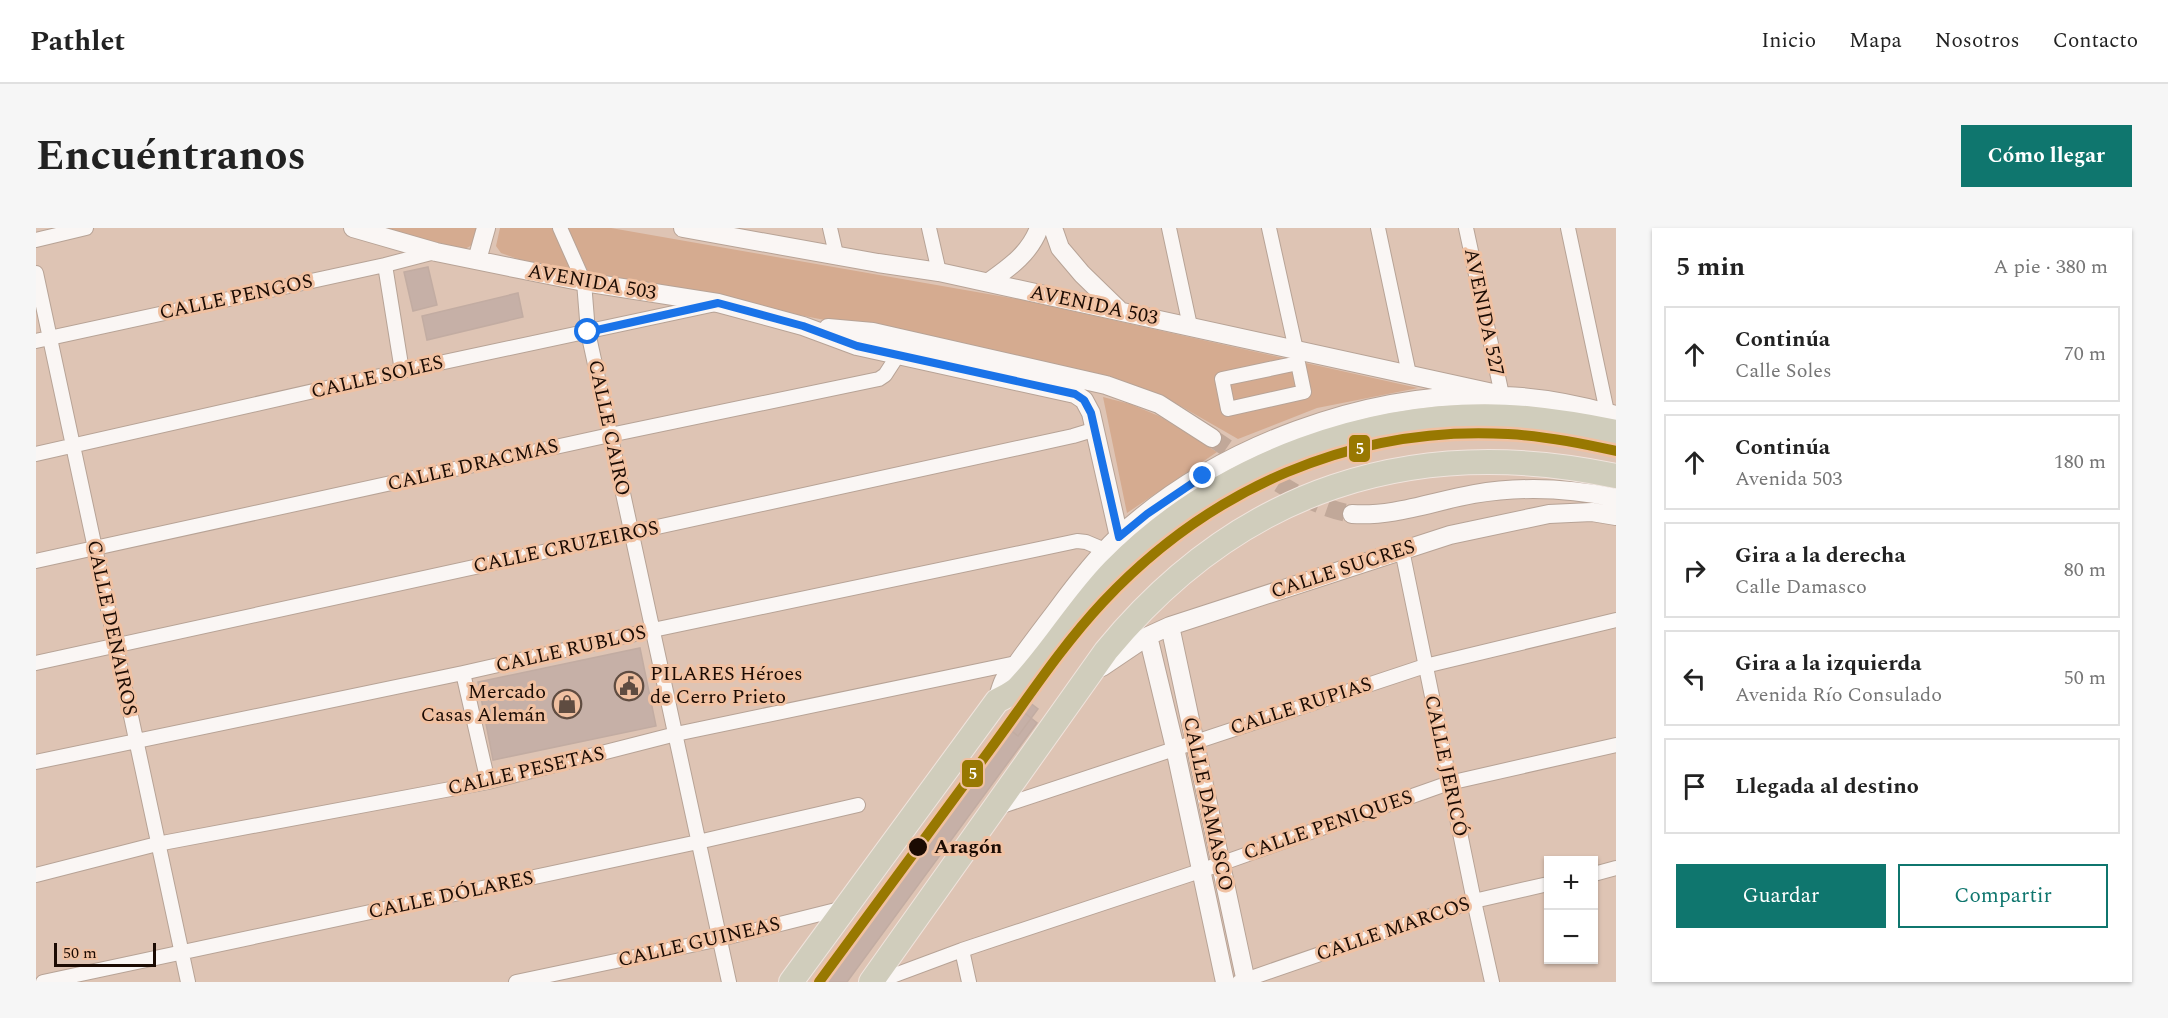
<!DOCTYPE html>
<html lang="es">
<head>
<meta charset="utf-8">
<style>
  :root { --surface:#fff; --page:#f6f6f6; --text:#222; --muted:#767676; --line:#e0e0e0; --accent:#0f766e }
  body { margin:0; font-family:Spectral,serif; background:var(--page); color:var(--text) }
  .controls { position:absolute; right:18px; bottom:18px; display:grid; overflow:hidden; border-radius:0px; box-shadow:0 2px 4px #0004 }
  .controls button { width:54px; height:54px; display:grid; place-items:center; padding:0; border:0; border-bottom:2px solid var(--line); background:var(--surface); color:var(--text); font:30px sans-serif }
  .scale { position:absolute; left:18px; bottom:15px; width:102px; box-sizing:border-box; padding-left:6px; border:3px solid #1b0b03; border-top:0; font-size:16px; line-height:21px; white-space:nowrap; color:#1b0b03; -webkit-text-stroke:4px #f0c1a2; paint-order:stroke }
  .stop { position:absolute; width:18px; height:18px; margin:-14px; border:4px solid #1a73e8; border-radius:50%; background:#fff }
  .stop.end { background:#1a73e8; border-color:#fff; box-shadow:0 2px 6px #0008 }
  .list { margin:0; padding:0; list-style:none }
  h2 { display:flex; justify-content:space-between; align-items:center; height:78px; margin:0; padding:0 24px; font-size:26px }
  h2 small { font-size:20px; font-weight:400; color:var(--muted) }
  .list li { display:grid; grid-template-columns:39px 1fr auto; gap:18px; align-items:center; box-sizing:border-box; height:96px; margin:0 12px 12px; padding:0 12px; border:2px solid var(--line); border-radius:0px }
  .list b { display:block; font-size:22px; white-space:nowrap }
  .list p { margin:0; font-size:20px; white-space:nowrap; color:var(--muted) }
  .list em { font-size:20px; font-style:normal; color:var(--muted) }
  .actions { display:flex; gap:12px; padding:18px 24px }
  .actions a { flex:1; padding:14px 0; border:2px solid var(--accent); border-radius:0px; text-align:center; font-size:21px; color:var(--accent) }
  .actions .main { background:var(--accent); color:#fff }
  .icon { flex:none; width:33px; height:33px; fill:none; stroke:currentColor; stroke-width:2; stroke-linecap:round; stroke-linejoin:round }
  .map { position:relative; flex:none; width:1580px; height:754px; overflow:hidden; border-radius:0px }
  header { display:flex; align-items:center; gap:36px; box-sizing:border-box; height:84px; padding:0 30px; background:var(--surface); border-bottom:2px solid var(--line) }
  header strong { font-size:28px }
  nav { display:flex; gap:33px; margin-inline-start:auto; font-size:21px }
  .intro { display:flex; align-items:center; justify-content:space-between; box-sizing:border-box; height:144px; padding:0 36px }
  h1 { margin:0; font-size:42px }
  .button { padding:15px 27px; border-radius:0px; background:var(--accent); color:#fff; font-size:21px; font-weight:700 }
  main { display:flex; gap:36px; padding:0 36px }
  aside { flex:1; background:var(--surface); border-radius:0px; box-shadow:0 2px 4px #0004 }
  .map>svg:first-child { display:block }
  .green { fill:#d5ab90 }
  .building { fill:#c6b0a7; stroke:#c2aca2; stroke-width:1.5 }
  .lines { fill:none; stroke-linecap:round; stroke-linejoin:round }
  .secondary-tunnel { stroke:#c1a899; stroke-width:18; stroke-dasharray:18 9; stroke-linecap:butt }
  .street-casing { stroke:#b7a396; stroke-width:16 }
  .secondary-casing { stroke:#b7a396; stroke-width:20 }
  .highway-casing { stroke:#f0e4dd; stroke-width:26 }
  .street { stroke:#faf6f4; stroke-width:14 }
  .secondary { stroke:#faf6f4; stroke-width:18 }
  .highway { stroke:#d0cdbc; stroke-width:24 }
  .metro-1-casing { stroke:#f0c1a2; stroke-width:15 }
  .metro-1 { stroke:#987801; stroke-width:10 }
  .route { stroke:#1a73e8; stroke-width:8 }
  .stop-dot { fill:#1b0b03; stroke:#f0c1a2; stroke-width:2 }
  .labels { text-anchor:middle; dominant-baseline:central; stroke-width:6; stroke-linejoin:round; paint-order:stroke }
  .street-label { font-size:20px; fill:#1b0b03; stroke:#f0c1a2 }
  .poi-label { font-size:20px; fill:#1b0b03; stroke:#f0c1a2; text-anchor:start }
  .stop-label { font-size:20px; font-weight:bold; fill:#1b0b03; stroke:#f0c1a2; text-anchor:start }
  .line-badge { stroke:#f0c1a2; stroke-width:2 }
  .badge-label { font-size:16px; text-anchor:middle; font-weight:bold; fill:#fff }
</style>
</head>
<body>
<header>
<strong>Pathlet</strong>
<nav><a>Inicio</a><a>Mapa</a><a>Nosotros</a><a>Contacto</a></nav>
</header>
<div class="intro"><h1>Encuéntranos</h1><a class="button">Cómo llegar</a></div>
<main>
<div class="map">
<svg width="1580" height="754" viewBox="0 0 1580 754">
  <rect width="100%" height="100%" fill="#dec4b4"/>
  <path class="green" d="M341 0H441L436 17 429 21Z
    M464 0H516L539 44 485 32 465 25 460 18Z
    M532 0H575L987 72 1382 160 1281 180 1202 211 1127 168 1075 150 948 123 553 46Z
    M1067 169 1094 176 1123 188 1181 224 1091 285Z"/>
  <path class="building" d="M392 39 401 77 377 83 368 44Z
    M482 65 487 89 391 112 386 88Z
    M604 420 620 498 457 532 442 454Z
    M993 474 1002 481 982 508 973 501Z
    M980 478 1001 495 811 754H778Z"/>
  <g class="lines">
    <path class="secondary-tunnel" d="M1176 210C1219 238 1264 277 1316 286"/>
    <g class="street-casing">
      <path id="street" d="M524 0 548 54 552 104 693 754
        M794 0 800 26
        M893 0 903 44
        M1133 0 1154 98
        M1233 0 1260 122
        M1342 0 1373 146
        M1430 0 1466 167
        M1532 0 1571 184
        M0 12 50 0
        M349 37 366 143
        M0 45 152 754
        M0 113 349 37 399 24
        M1262 135 1268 164 1192 181 1186 151Z
        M0 226 366 143 675 77
        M1366 322 1438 673 1456 754
        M0 333 574 207 843 151 849 147 862 127
        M0 435 1037 208 1060 201
        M427 445 452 554
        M0 534 427 445 617 402 1041 313 1050 314 1069 322
        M960 580 1389 438 1580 392
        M1558 646 1580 640
        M0 647 121 616 452 554 640 506 980 435
        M926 722 933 754
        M7 754 662 614 822 577
        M480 754 684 711 808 680
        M840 754 926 722 1164 643 1413 555 1580 517
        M1203 754 1438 673 1512 656"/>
    </g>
    <g class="secondary-casing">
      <path id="secondary" d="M317 0 400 24 483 41 548 54 682 75 767 98 821 118 1039 166 1048 172 1055 185 1083 309
        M647 0 842 35 903 44 1466 167
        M1017 0 1024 20 1046 46 1082 81
        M441 32 450 0
        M953 54C974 39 994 25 1003 0
        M792 100 837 104 1070 157 1123 176 1176 210
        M1316 286C1357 289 1398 273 1438 266 1485 258 1533 260 1580 270
        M1134 398 1210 754
        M1112 408 1139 520 1189 754
        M1066 439 1112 408 1134 398 1414 307 1513 286 1556 284 1580 288
        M961 473C963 466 965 458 968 452 971 445 977 439 982 434 994 417 1007 400 1020 383 1039 357 1058 332 1081 310 1180 218 1334 161 1468 168 1506 169 1544 177 1580 187"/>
    </g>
    <g class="highway-casing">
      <path id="highway" d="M755 754 961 473C968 469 978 465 984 458 1018 422 1043 378 1078 342 1184 235 1340 178 1490 190 1520 193 1551 198 1580 204
        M835 754 1070 423C1203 261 1376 205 1580 248"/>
    </g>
    <use href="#street" class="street"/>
    <use href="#secondary" class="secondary"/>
    <use href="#highway" class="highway"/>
    <g class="metro-1-casing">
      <path id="metro-1" d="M783 754C840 677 896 600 953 523 990 473 1024 420 1067 374 1173 261 1316 197 1472 206 1508 208 1545 215 1580 223"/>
    </g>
    <use href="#metro-1" class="metro-1"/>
  </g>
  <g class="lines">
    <path class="route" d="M552 104 682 75 767 98 821 118 1039 166 1048 172 1055 185 1083 309 1111 286 1167 248"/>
  </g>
  <defs>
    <g id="civic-ring" transform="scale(1.5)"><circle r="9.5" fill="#f0c1a2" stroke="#5f4c41" stroke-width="1.5"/><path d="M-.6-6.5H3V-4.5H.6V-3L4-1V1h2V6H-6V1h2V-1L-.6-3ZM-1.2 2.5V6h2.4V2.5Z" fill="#5f4c41"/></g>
    <g id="shop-ring" transform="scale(1.5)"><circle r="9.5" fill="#f0c1a2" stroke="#5f4c41" stroke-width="1.5"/><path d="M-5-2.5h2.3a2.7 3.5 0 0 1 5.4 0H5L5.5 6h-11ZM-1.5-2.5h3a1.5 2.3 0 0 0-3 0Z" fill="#5f4c41"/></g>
  </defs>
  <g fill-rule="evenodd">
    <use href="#civic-ring" x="593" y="458"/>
    <use href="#shop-ring" x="531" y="476"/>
  </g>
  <circle class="stop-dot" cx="882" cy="619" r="10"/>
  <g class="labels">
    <g class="street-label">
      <text transform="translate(556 54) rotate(10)">AVENIDA 503</text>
      <text transform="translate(200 69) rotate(-12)">CALLE PENGOS</text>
      <text transform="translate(1058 77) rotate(12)">AVENIDA 503</text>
      <text transform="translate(1448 84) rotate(78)">AVENIDA 527</text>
      <text transform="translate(341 149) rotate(-13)">CALLE SOLES</text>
      <text transform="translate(573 200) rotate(78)">CALLE CAIRO</text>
      <text transform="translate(437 237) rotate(-13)">CALLE DRACMAS</text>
      <text transform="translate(530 319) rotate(-12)">CALLE CRUZEIROS</text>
      <text transform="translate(1307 341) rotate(-18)">CALLE SUCRES</text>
      <text transform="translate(76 400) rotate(78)">CALLE DENAIROS</text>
      <text transform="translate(535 421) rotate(-13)">CALLE RUBLOS</text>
      <text transform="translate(1265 478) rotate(-18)">CALLE RUPIAS</text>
      <text transform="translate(1410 538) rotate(78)">CALLE JERICÓ</text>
      <text transform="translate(490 543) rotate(-13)">CALLE PESETAS</text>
      <text transform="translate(1172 576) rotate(78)">CALLE DAMASCO</text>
      <text transform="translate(1292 597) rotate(-19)">CALLE PENIQUES</text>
      <text transform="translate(415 667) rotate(-12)">CALLE DÓLARES</text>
      <text transform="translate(1357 701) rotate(-19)">CALLE MARCOS</text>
      <text transform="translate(663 714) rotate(-13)">CALLE GUINEAS</text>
    </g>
    <g class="poi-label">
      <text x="614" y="446">PILARES Héroes<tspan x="614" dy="23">de Cerro Prieto</tspan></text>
      <text x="510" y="464" text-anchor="end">Mercado<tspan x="510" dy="23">Casas Alemán</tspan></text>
    </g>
    <g class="stop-label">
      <text x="898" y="619">Aragón</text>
    </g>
  </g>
  <g class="line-badge">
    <rect x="1312" y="206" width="23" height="29" rx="6" fill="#987801"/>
    <rect x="925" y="531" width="23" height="29" rx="6" fill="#987801"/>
  </g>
  <g class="badge-label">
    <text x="1324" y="226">5</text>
    <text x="937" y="551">5</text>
  </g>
</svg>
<div class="controls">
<button>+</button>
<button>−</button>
</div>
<div class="scale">50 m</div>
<div class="stop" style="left:552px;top:104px"></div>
<div class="stop end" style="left:1167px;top:248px"></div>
</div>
<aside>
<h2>5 min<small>A pie · 380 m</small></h2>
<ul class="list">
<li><svg class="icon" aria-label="ahead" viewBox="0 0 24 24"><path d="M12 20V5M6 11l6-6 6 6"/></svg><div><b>Continúa</b><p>Calle Soles</p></div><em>70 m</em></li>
<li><svg class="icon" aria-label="ahead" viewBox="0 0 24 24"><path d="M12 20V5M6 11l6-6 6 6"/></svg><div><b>Continúa</b><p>Avenida 503</p></div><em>180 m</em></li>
<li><svg class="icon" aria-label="right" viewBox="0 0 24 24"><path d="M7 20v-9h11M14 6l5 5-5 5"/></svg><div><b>Gira a la derecha</b><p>Calle Damasco</p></div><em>80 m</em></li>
<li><svg class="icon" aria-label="left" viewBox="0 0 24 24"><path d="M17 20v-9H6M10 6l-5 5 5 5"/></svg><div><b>Gira a la izquierda</b><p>Avenida Río Consulado</p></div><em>50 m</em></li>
<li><svg class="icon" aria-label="arrive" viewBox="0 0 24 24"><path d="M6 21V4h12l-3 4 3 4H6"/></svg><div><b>Llegada al destino</b></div></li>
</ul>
<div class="actions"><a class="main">Guardar</a><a>Compartir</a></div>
</aside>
</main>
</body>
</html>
